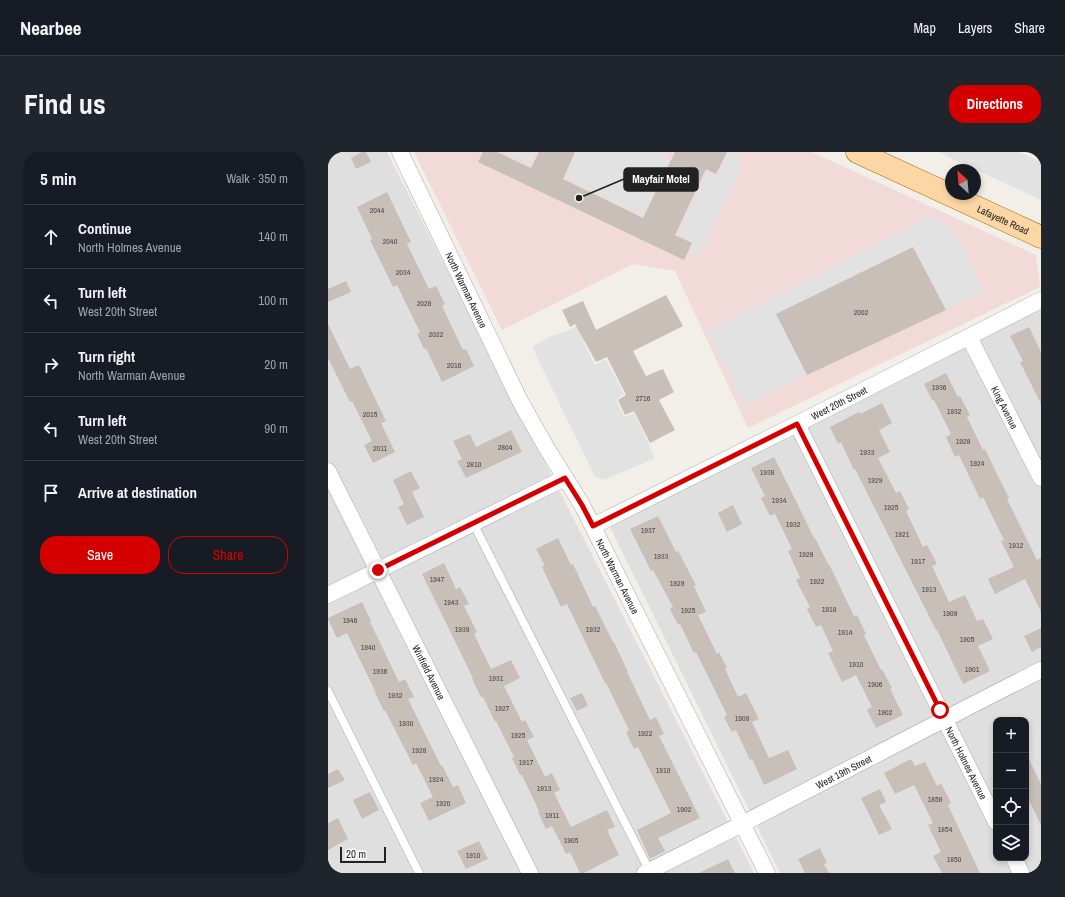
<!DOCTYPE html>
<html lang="en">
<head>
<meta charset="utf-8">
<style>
  :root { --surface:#171b24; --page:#20242c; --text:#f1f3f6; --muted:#9ea1a6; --line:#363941; --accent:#d40000 }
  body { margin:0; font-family:"Archivo Narrow",sans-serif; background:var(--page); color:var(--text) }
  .controls { position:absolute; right:12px; bottom:12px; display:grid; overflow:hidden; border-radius:8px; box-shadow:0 2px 6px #0003 }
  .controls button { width:36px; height:36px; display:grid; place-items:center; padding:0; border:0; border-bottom:1px solid var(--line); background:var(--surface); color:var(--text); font:20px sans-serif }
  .compass { position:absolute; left:617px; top:12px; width:36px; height:36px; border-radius:50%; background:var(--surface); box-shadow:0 2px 6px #0003; rotate:334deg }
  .scale { position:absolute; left:12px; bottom:10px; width:46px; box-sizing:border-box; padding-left:4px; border:2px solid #222; border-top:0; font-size:11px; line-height:14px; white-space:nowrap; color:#222; -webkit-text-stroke:3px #fff; paint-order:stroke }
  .stop { position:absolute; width:12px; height:12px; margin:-9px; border:3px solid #d40000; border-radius:50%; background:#fff }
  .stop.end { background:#d40000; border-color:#fff; box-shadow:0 1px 4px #0008 }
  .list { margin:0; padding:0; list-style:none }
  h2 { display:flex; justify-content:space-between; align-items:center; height:52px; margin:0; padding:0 16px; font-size:17px }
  h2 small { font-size:13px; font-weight:400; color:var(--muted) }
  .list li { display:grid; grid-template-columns:26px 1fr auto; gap:12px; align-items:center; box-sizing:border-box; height:64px; padding:0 16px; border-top:1px solid var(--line) }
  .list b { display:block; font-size:15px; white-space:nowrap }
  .list p { margin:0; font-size:13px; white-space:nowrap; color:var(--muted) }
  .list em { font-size:13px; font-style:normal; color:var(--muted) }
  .actions { display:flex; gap:8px; padding:12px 16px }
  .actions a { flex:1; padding:9px 0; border:1px solid var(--accent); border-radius:16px; text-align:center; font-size:14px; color:var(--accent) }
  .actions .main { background:var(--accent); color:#fff }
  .icon { flex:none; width:22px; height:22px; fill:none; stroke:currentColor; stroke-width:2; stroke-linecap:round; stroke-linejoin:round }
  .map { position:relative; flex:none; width:713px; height:721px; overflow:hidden; border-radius:16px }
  header { display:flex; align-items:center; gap:24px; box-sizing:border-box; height:56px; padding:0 20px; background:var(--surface); border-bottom:1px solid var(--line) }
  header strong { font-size:19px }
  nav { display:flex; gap:22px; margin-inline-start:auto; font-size:14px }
  .intro { display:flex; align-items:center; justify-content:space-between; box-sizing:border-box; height:96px; padding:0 24px }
  h1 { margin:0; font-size:28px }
  .button { padding:10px 18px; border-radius:16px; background:var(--accent); color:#fff; font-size:14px; font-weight:700 }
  main { display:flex; gap:24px; padding:0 24px }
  aside { flex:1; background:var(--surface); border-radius:16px; box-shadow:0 2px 6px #0003 }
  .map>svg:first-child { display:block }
  .residential { fill:#e0dfdf; fill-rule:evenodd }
  .commercial { fill:#f2dad9 }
  .parking { fill:#e2e2e2 }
  .building { fill:#c7bfb8 }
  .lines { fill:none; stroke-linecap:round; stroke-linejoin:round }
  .lane-casing { stroke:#a9a9a9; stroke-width:9 }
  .street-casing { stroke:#a9a9a9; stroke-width:17 }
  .primary-casing { stroke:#a06b00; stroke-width:23 }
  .lane { stroke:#fff; stroke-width:8 }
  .street { stroke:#fff; stroke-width:16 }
  .primary { stroke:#fcd6a4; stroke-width:22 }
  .route { stroke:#d40000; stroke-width:5 }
  .labels { text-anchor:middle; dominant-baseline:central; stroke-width:3.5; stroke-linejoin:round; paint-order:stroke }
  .number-label { font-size:8px; fill:#4b4948 }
  .street-label { font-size:10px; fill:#222; stroke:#fff }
  .leader { fill:none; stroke:#222; stroke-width:1.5 }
  .callout-dot { fill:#222; stroke:#fff; stroke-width:1.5 }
  .callout { fill:#222; stroke:#222; stroke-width:1.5 }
  .callout-label { font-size:11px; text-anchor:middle; font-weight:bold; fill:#fff }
</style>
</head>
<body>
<header>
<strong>Nearbee</strong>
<nav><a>Map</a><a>Layers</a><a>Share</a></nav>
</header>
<div class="intro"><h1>Find us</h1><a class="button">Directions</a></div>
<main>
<aside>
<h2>5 min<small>Walk · 350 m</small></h2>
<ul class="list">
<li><svg class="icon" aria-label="ahead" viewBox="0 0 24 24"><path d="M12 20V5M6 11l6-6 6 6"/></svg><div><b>Continue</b><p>North Holmes Avenue</p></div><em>140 m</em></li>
<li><svg class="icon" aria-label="left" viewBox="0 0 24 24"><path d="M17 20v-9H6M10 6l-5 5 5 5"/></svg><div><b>Turn left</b><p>West 20th Street</p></div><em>100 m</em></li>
<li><svg class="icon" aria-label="right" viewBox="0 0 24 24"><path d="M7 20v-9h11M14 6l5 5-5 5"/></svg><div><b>Turn right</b><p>North Warman Avenue</p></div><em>20 m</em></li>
<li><svg class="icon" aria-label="left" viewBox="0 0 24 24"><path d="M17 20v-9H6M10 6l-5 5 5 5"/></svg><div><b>Turn left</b><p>West 20th Street</p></div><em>90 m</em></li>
<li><svg class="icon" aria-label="arrive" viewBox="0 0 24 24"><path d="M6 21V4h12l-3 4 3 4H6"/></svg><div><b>Arrive at destination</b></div></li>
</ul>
<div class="actions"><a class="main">Save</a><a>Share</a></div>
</aside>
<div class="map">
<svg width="713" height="721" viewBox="0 0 713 721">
  <rect width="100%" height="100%" fill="#f2efe9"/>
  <path class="residential" d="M0 0H59L426 721H0Z
    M713 157V721H452L281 373ZM668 568H698V706H668Z"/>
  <path class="commercial" d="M86 0H484L708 103 712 135 420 276 347 119 305 112 174 178Z"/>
  <path class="parking" d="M177 0H208L202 12Z
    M249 0H338L336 4 342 7 315 64 237 26Z
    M393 0H411L409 9 415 11 371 105 361 101 366 91 350 82 378 22 388 25 399 3Z
    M610 0H691L713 10V48Z
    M603 64 624 75 656 140 618 158 585 95 449 162 479 223 417 254 379 179Z
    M260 168 268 183 255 189 267 213 278 207 296 242 288 248 296 265 306 261 327 306 276 328 267 325 204 195 221 185 239 179Z"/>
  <path class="building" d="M34 0H38L43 10 28 17 23 6Z
    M155 0H169L203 16 211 0H247L235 27 315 66 347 0H399L388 22 378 17 347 83 364 91 356 108 150 10Z
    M59 40 83 90 79 92 101 137 108 134 117 152 114 154 135 198 138 197 146 214 114 230 98 196 96 197 89 182 92 180 69 133 65 135 42 88 44 87 29 55Z
    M585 95 618 158 479 223 448 162Z
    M18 129 23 140 0 150V137Z
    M338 143 355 174 305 199 318 224 335 217 346 240 331 248 347 278 322 291 306 259 297 263 290 248 298 243 279 205 268 210 247 172 242 175 234 158 255 149 268 178Z
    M0 172 22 217 31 213 58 269 53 271 67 300 45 311 36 293 44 289 24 249 22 250 0 206Z
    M701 175 713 200V252L692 210 695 209 682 184Z
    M618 221 630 245 632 244 642 263 639 265 655 298 657 297 671 326 681 346 679 347 709 408 713 406V460L697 427 667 442 660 427 686 415 673 389 676 388 655 345 652 347 631 303 627 305 618 285 623 282 606 248H604L596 232Z
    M554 251 564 271 551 278 562 300 550 306 568 341 572 339 581 357 578 359 595 395 599 393 609 412 604 414 621 450 637 443 649 469 655 467 665 487 650 494 662 519 635 532 609 478H608L527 317 526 318 513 290 510 292 502 275 531 260 532 262Z
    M183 278 194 300 138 326 129 309 134 307 125 289 142 282 148 295Z
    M446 305 469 351 486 386H487L500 412H501L526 464 529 463 538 482 536 483 553 518 554 517 564 536 562 537 575 563 548 576 539 558 544 555 528 523 514 530 500 501 505 499 493 473 488 475 479 457 482 455 468 428 472 426 460 399 464 397 447 362 442 364 433 346 437 344 423 316Z
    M83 319 92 336 84 340 96 365 79 373 70 355 76 352 65 328Z
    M405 353 414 372 399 380 390 361Z
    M330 364 348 400 350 399 368 433 366 434 378 460 370 463 389 502 391 500 399 516 397 517 410 545 418 541 431 567 424 570 441 606 460 598 469 617 436 633 424 607 422 608 408 578 404 580 396 565 399 563 368 500 366 501 352 472 350 473 342 457 345 455 325 418 323 419 302 377Z
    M230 386 243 413 245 412 265 455 267 454 285 490H286L300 520H299L322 568 328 565 336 582 331 584 372 666 330 686 337 699 322 707 309 678 343 661 310 595 306 597 298 580 301 578 278 531H277L239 452 233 455 214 415 217 414 208 397Z
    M116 411 128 437 132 435 141 452 136 454 149 480 146 482 163 517 183 508 192 526 176 534 194 570 197 568 206 585 199 588 217 625 224 621 232 638 226 641 243 675 279 658 287 675 279 678 291 703 256 721H252L242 700 238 702 224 674 218 677 210 660 211 659 194 623H192L184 606 186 605 168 569 167 570 155 545H153L144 527 145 526 94 422Z
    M34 450 43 469 42 470 71 530 77 527 86 545 80 547 113 614 114 613 125 635 130 633 138 651 101 669 92 651 105 645 88 611 85 613 57 558 56 559 47 541H48L19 481 9 486 0 467V466Z
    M713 476V495L704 500 696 484Z
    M254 541 260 554 249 559 242 546Z
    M698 601 713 632V673L698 642Z
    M583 607 587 614 597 610 609 634 613 631 623 651 620 653 652 721H614L605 704 613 700 600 673 605 671 586 633 567 642 556 621Z
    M10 617 17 628 0 636V622Z
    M552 637 558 650 551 653 564 677 551 683 533 646Z
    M42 640 51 658 34 667 25 648Z
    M10 666 20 687 0 698V671Z
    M151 689 160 707 138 717 129 699Z
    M492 696 499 711 496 712 501 721H477L470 707Z
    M400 707 407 721H371Z"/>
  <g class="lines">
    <g class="lane-casing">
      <path id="lane" d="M145 371 322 720
        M0 539 91 721"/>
    </g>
    <g class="street-casing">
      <g id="street">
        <path id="s1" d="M72 0 192 249 218 295 254 353 439 721"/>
        <path id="s2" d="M641 185 713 326"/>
        <path id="s3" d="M469 272 668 670"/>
        <path id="s4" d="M0 319 202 721"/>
        <path id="s5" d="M265 374 469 272 713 148"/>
        <path d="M0 443 237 326"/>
        <path d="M686 706 693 721"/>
        <path id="s6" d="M317 721C450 655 580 585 713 518"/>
      </g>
    </g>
    <g class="primary-casing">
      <g id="primary">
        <path id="s7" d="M529 0 713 85"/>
      </g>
    </g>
    <use href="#lane" class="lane"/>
    <use href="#street" class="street"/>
    <use href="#primary" class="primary"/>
  </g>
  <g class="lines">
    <path class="route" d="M50 418 237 326 254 353 265 374 469 272 612 558"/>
  </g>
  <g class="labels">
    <g class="number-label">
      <text x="49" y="58">2044</text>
      <text x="62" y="89">2040</text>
      <text x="75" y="120">2034</text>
      <text x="96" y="151">2028</text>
      <text x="533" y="160">2002</text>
      <text x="108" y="182">2022</text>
      <text x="126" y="213">2016</text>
      <text x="611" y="235">1936</text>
      <text x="315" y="246">2716</text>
      <text x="626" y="259">1932</text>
      <text x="42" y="262">2015</text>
      <text x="635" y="289">1928</text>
      <text x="177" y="295">2804</text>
      <text x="52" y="296">2011</text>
      <text x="539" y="300">1933</text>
      <text x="649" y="311">1924</text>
      <text x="146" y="312">2810</text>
      <text x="439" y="320">1938</text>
      <text x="547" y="328">1929</text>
      <text x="451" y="348">1934</text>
      <text x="563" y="355">1925</text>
      <text x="465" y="372">1932</text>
      <text x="320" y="378">1937</text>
      <text x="574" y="382">1921</text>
      <text x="688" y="393">1912</text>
      <text x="478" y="402">1928</text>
      <text x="333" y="404">1933</text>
      <text x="590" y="409">1917</text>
      <text x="109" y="427">1947</text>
      <text x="489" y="429">1922</text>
      <text x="349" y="431">1929</text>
      <text x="601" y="437">1913</text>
      <text x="123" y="450">1943</text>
      <text x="501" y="457">1918</text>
      <text x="360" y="458">1925</text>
      <text x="622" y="461">1909</text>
      <text x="22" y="468">1946</text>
      <text x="134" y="477">1939</text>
      <text x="265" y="477">1932</text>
      <text x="517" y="480">1914</text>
      <text x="639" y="487">1905</text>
      <text x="40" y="495">1940</text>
      <text x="528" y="512">1910</text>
      <text x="644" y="517">1901</text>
      <text x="52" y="519">1936</text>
      <text x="168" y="526">1931</text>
      <text x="547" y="532">1906</text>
      <text x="67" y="543">1932</text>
      <text x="174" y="556">1927</text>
      <text x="557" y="560">1902</text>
      <text x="414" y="566">1909</text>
      <text x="78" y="571">1930</text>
      <text x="317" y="581">1922</text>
      <text x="190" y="583">1925</text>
      <text x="91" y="598">1928</text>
      <text x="198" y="610">1917</text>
      <text x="335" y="618">1910</text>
      <text x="108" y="627">1924</text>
      <text x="216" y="636">1913</text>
      <text x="607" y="647">1858</text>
      <text x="115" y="651">1920</text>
      <text x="356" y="657">1902</text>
      <text x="224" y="663">1911</text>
      <text x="617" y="677">1854</text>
      <text x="243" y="688">1905</text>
      <text x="145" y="703">1910</text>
      <text x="626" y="707">1850</text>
    </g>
    <g class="street-label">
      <text stroke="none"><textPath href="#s7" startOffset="161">Lafayette Road</textPath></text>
      <text stroke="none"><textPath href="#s1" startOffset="153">North Warman Avenue</textPath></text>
      <text stroke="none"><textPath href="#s5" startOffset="275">West 20th Street</textPath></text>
      <text stroke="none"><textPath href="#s2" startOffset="79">King Avenue</textPath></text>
      <text stroke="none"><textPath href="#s1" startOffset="477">North Warman Avenue</textPath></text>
      <text stroke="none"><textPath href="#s4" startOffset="225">Winfield Avenue</textPath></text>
      <text stroke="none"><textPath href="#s3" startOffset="379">North Holmes Avenue</textPath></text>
      <text stroke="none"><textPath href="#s6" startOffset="223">West 19th Street</textPath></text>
    </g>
  </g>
  <path class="leader" d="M251 46L296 27"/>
  <circle class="callout-dot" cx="251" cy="46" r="4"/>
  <rect class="callout" x="296" y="16" width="74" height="23" rx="4"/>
  <g class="callout-label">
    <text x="333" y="31">Mayfair Motel</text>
  </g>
</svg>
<div class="controls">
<button>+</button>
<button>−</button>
<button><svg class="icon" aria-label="locate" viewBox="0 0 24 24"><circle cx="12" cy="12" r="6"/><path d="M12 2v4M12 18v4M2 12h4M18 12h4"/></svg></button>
<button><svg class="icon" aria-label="layers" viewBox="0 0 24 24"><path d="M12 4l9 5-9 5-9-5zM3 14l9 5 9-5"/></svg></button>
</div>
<svg class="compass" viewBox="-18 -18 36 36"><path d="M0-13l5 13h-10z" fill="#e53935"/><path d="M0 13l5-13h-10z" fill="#9ea1a6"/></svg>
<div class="scale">20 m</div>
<div class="stop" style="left:612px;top:558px"></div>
<div class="stop end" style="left:50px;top:418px"></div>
</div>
</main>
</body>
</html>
